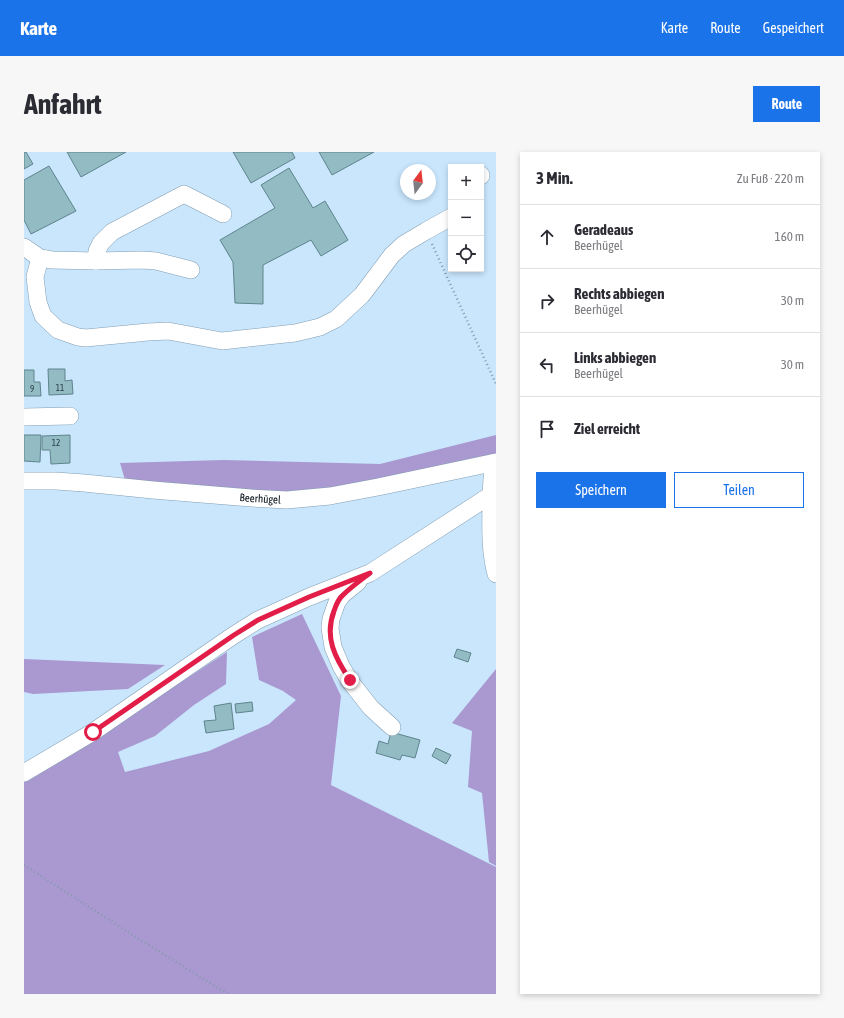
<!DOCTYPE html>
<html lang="de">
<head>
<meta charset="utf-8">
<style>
  :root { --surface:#fff; --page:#f7f7f7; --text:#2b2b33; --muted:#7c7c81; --line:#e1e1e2; --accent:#1a73e8 }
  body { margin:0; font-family:"Asap Condensed",sans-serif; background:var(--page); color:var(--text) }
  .controls { position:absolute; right:12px; top:12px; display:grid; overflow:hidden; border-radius:0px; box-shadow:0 2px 6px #0003 }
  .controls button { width:36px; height:36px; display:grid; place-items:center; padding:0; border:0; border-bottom:1px solid var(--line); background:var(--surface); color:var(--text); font:20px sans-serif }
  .compass { position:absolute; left:376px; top:12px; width:36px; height:36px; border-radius:50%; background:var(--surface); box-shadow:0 2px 6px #0003; rotate:15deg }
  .stop { position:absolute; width:12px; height:12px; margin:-9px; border:3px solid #e11d48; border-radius:50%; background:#fff }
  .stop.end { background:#e11d48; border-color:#fff; box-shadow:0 1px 4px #0008 }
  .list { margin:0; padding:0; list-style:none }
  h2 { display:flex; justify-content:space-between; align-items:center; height:52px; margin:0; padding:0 16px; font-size:17px }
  h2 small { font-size:13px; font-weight:400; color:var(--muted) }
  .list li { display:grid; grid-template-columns:26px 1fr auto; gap:12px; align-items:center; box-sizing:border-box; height:64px; padding:0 16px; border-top:1px solid var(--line) }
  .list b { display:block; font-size:15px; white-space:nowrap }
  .list p { margin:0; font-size:13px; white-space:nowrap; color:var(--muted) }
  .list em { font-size:13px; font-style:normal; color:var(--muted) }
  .actions { display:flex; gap:8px; padding:12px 16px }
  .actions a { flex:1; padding:9px 0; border:1px solid var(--accent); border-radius:0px; text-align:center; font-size:14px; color:var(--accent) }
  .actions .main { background:var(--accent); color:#fff }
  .icon { flex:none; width:22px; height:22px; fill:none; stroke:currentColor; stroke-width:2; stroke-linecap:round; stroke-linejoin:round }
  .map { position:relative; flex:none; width:472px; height:842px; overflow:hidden; border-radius:0px }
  header { display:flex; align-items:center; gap:24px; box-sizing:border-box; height:56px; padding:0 20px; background:var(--accent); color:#fff }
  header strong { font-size:19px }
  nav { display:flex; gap:22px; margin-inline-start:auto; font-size:14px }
  .intro { display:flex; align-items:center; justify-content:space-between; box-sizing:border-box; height:96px; padding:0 24px }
  h1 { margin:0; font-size:28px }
  .button { padding:10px 18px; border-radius:0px; background:var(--accent); color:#fff; font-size:14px; font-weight:700 }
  main { display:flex; gap:24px; padding:0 24px }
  aside { flex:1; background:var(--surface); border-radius:0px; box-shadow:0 2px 6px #0003 }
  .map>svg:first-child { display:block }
  .forest { fill:#aa98d0 }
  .building { fill:#93bbc3; stroke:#5e848c }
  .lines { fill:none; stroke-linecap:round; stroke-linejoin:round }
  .minor-casing { stroke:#829eb3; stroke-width:18 }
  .path { stroke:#849aac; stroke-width:2.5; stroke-dasharray:1 3; stroke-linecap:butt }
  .minor { stroke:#fff; stroke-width:17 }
  .route { stroke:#e11d48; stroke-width:5 }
  .labels { text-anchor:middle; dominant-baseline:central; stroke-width:3; stroke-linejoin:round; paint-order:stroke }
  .number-label { font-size:9px; fill:#283a41 }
  .street-label { font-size:11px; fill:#050f16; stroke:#fff }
</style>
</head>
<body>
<header>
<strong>Karte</strong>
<nav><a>Karte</a><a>Route</a><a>Gespeichert</a></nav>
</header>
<div class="intro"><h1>Anfahrt</h1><a class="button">Route</a></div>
<main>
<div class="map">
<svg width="472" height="842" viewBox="0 0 472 842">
  <rect width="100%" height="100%" fill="#c9e6fd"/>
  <path class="forest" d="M472 283V302L365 325 275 342 101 328 96 311 199 308 356 312Z
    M278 462 317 544 307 633 472 715V842H0V617L8 622 157 530 203 500 202 532 170 553 131 584 94 600 101 620 185 599 245 572 272 548 259 539 235 528 228 485Z
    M0 507 141 513 104 537 9 542 0 540Z
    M472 517V714L465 710 458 641 444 635 448 579 428 571Z"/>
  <path class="building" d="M0 0H2L9 12 0 17Z
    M43 0H102L57 25Z
    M209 0H268L271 6 227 31Z
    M295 0H350L308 23Z
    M25 14 52 59 7 82 0 68V28Z
    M265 16 289 56 301 49 324 88 297 104 287 88 239 113V152L211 151 209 110 196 88 251 56 237 33Z
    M24 217H41V229L48 228 49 242 25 243Z
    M0 218H10V230H16L17 244H0Z
    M0 283H17L16 310 0 309Z
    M46 283V311L27 312 26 298H18V284Z
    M433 497 447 501 444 510 430 505Z
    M228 550 229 559 212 561 211 552Z
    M207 551 210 577 182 581 180 569 192 568 190 554Z
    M367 580 396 588 391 606 378 603 376 608 352 601 355 589 364 592Z
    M412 596 427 603 422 612 408 604Z"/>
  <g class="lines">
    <g class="minor-casing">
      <g id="minor">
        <path d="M457 24V23"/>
        <path d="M0 95 16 106 28 108 72 109 118 108 132 109 167 118"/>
        <path d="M16 106 11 125 14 150 19 164 34 178 54 185 62 186 124 180 144 179 198 189 271 181 296 175 312 167 338 143 368 103 380 92 402 79 427 65"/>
        <path d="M72 109 73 99 77 91 88 80 160 42 199 62"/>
        <path d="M0 265 46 264"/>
        <path id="s1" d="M0 329H32L60 331 129 338 227 346 263 348 306 344 354 335 472 310"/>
        <path d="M467 343C467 370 465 396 472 422"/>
        <path d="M334 430 318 443 313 450 307 467 306 476 309 495 317 514 325 528 347 556 368 575"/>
        <path d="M0 621 69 580 210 483 234 468 285 445 346 421 467 343 469 311"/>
      </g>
    </g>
    <path class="path" d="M408 92 472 232
      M0 713 115 787 204 842"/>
    <use href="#minor" class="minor"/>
  </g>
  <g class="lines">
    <path class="route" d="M69 580 210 483 234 468 285 445 346 421C337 428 327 435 319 443 314 447 312 453 310 459 300 485 311 506 326 528"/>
  </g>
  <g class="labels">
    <g class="number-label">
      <text x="36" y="236">11</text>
      <text x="8" y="237">9</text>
      <text x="32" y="291">12</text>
    </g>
    <g class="street-label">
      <text stroke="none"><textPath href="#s1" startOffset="237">Beerhügel</textPath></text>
    </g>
  </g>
</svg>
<div class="controls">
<button>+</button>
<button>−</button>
<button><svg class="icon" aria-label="locate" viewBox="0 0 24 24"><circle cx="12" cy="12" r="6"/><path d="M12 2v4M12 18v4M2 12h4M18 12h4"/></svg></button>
</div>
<svg class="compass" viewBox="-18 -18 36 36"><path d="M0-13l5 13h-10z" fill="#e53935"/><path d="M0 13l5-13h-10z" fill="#7c7c81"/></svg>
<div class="stop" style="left:69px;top:580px"></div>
<div class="stop end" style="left:326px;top:528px"></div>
</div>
<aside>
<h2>3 Min.<small>Zu Fuß · 220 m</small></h2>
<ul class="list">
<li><svg class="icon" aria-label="ahead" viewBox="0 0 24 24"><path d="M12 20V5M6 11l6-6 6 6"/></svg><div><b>Geradeaus</b><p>Beerhügel</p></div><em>160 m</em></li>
<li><svg class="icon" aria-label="right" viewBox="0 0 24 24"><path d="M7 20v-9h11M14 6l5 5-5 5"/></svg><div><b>Rechts abbiegen</b><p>Beerhügel</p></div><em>30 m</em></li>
<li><svg class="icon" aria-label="left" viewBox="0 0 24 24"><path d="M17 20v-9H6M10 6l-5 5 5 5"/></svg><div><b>Links abbiegen</b><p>Beerhügel</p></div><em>30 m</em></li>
<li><svg class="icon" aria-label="arrive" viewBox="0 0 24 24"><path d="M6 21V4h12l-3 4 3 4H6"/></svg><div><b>Ziel erreicht</b></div></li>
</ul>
<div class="actions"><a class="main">Speichern</a><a>Teilen</a></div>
</aside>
</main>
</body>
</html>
